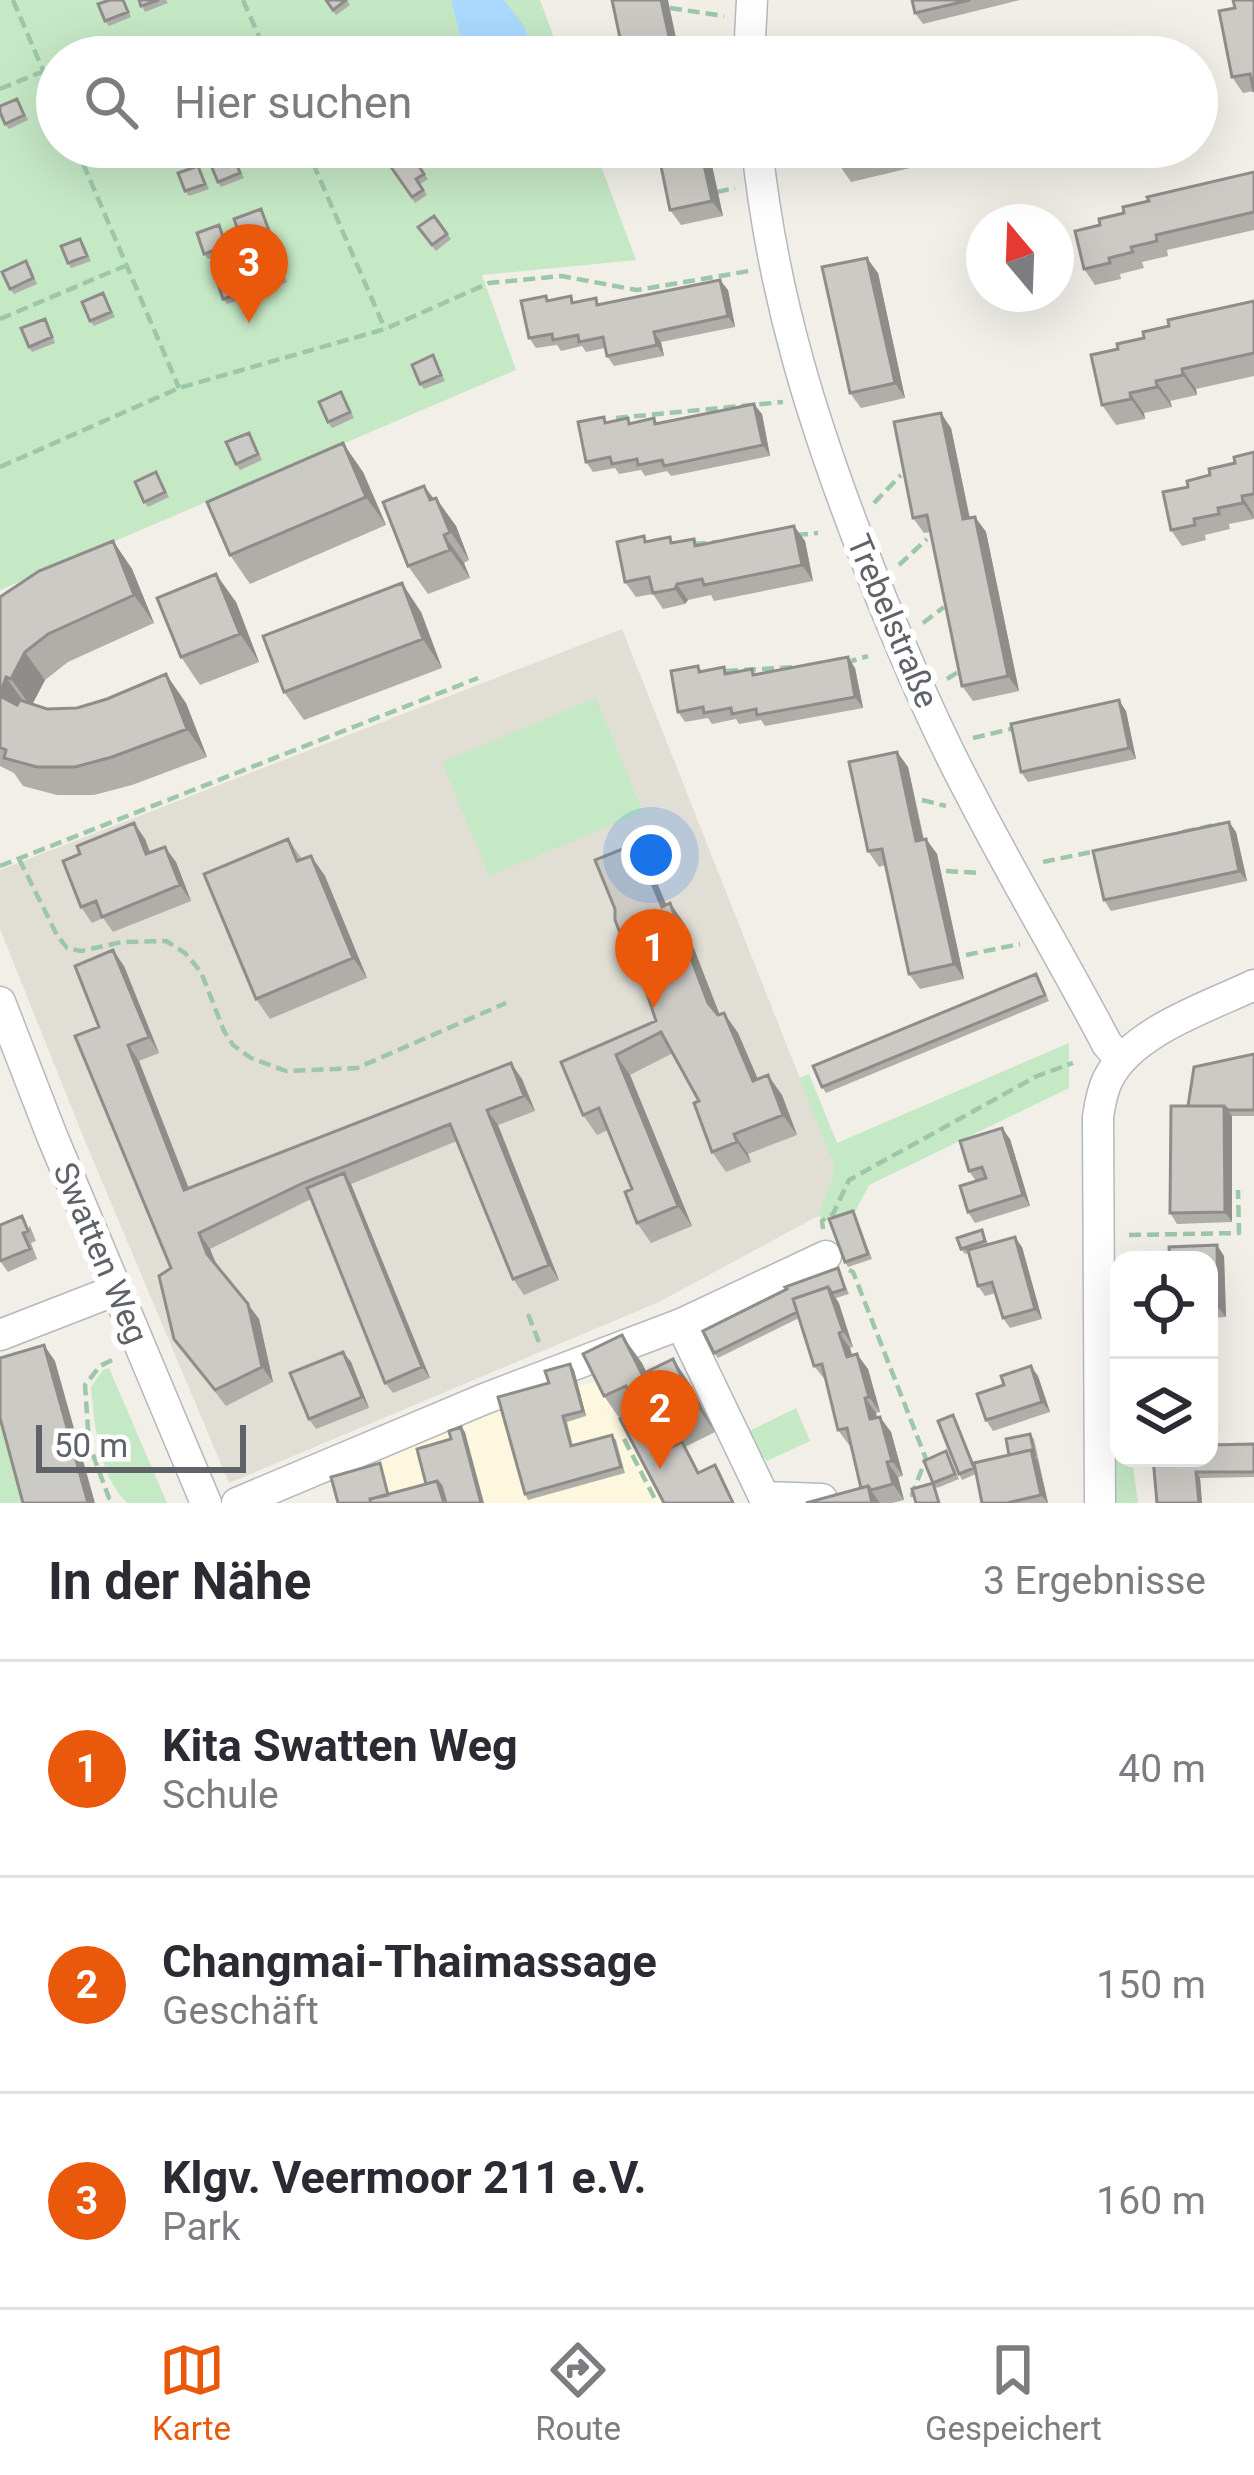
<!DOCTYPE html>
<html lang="de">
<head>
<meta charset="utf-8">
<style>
  :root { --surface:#fff; --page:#f7f7f7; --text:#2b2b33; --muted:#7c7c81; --line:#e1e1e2; --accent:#ea580c }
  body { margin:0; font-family:Roboto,sans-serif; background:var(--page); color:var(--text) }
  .controls { position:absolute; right:36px; bottom:36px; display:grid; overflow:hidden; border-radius:24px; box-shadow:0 12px 48px #0002 }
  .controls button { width:108px; height:108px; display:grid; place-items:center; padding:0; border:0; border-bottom:3px solid var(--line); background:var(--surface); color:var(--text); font:60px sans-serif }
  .compass { position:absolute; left:966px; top:204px; width:108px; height:108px; border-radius:50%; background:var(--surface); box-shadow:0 12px 48px #0002; rotate:341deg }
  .scale { position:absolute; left:36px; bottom:30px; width:210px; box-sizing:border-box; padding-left:12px; border:6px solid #5f6368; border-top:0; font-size:33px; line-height:42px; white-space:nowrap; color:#5f6368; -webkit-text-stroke:9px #fff; paint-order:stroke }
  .you { position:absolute; left:651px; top:855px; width:42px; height:42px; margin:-30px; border:9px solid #fff; border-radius:50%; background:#1a73e8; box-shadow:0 0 0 18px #1a73e833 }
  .badge { display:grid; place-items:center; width:78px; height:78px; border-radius:50%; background:var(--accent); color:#fff; font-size:39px; font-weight:700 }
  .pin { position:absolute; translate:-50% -99px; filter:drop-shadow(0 3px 6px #0008) }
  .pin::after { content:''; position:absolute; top:63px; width:42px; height:36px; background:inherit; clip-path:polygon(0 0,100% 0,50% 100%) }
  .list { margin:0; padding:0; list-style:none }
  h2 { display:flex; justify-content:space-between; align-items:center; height:156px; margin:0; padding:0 48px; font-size:51px }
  h2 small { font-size:39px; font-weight:400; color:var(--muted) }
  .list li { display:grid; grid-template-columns:78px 1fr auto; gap:36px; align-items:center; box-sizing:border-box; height:216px; padding:0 48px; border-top:3px solid var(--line) }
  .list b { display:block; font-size:45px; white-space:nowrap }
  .list p { margin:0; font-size:39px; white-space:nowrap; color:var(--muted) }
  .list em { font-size:39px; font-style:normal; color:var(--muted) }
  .icon { flex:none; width:66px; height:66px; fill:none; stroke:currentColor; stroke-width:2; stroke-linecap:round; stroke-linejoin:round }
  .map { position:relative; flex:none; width:1254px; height:1503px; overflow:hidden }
  .search { position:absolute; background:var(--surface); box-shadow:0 12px 48px #0002; left:36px; right:36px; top:36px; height:132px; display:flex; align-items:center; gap:30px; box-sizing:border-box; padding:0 42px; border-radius:66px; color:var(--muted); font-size:45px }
  .sheet { height:804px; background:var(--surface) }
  nav { display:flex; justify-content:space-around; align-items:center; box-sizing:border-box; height:168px; border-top:3px solid var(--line); background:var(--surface); font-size:33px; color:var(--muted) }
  nav a { display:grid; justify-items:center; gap:6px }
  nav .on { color:var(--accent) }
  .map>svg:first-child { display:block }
  .commercial { fill:#fef7e0 }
  .education { fill:#e1ded6 }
  .green { fill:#c5e8c5 }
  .water { fill:#aadaff }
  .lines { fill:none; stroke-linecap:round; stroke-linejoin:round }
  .minor-casing { stroke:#b5b8bc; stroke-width:33 }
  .path { stroke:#9cc7a9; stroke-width:4.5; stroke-dasharray:12 6; stroke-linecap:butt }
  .minor { stroke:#fff; stroke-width:30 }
  .wall { fill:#afaea9 }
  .shaded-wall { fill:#8f8d8a }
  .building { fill:#cccac5; stroke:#8f8d8a; stroke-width:3 }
  .labels { text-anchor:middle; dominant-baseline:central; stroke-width:12; stroke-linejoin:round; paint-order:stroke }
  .street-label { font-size:33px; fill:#5f6368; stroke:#fff }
</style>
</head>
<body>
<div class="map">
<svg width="1254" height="1503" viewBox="0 0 1254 1503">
  <rect width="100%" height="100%" fill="#f1efe8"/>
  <path class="commercial" d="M597 1381 664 1503H336L331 1483 500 1407Z"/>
  <path class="education" d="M622 629 835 1167 818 1216 659 1302 229 1483 85 1141 0 929V870Z"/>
  <path class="green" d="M0 0H540L561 57H57V147H594L636 260 482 275 516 370 0 590Z
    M596 698 643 812 489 876 442 762Z
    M1069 1043V1088L869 1185 855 1212 830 1222 818 1216 835 1167 799 1078 809 1074 837 1143Z
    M109 1368 167 1503H127C98 1474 95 1426 91 1387L103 1370Z
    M796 1408 810 1441 767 1461 743 1434Z
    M0 1422 23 1503H0Z
    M1119 1443V1458H1132L1138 1503H1112V1482Z"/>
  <path class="water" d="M451 0H504L524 26 535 57H466Z"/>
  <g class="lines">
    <g class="minor-casing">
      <path id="minor" d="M749 57 752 0
        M757 147C773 299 814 428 870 570 900 646 932 722 971 795 1014 879 1063 960 1107 1044L1121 1060
        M0 1002 52 1136 206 1503
        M681 1324 764 1497 822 1499
        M0 1335 116 1290
        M237 1503 484 1399 681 1324 826 1256
        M1100 1503 1098 1117C1100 1103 1102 1091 1108 1079 1132 1031 1208 1007 1254 985"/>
    </g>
    <path class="path" d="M13 0 57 103
      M243 0 268 57
      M670 8 724 16
      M0 89 44 71
      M76 147 179 388
      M306 147 385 329
      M717 192 735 188
      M0 319 127 265
      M616 418 783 402
      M0 467 179 388 385 329 489 283 561 276 637 290 749 271
      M874 503 901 475
      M796 535 818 533
      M694 544 719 542
      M899 565 927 539
      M923 623 944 607
      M845 663 868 656
      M726 671 798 667
      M947 679 958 672
      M973 738 1015 728
      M922 800 946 806
      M1183 832 1219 824
      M19 859 57 935 67 948 81 951 122 942 166 941 185 953 201 972 224 1031 233 1045 251 1058 286 1071 357 1068 506 1003
      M1043 862 1096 851
      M0 866 478 678
      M946 871 982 873
      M966 955 1020 944
      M823 1229 822 1221 833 1214 849 1180 1037 1076 1073 1063
      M1129 1235 1239 1233 1238 1190
      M849 1270 853 1272 926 1459 912 1494 914 1503
      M528 1314 540 1345
      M112 1360 100 1366 85 1385 89 1444 109 1498 115 1503
      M624 1439 657 1503"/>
    <use href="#minor" class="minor"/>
  </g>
  <path class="wall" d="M110 0H124L131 17 109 26 105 21Z
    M139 0H166L168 3 145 12Z
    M326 0H347L350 5 336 15Z
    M912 0H1020L923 24 915 13Z
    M1235 8 1254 91 1243 93 1232 77Z
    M17 99 28 120 9 129 5 124Z
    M657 147H708L723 216 681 225 670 210Z
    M836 147H985L986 150 851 182 840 166Z
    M233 154 244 178 221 187 218 182Z
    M411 154 428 179 420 184 427 195 415 203 391 167Z
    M198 166 209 189 189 196 185 191Z
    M1254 172V230L1167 250 1168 256 1142 262 1144 268 1120 274 1121 279 1095 285 1084 269 1124 213Z
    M261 209 272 233 245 243 241 238Z
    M434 216 451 239 436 251 418 227Z
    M222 231 230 251 208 259 204 254Z
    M84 244 91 261 71 268 68 263Z
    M275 256 287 282 266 291 262 286Z
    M30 266 37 284 14 294 10 289Z
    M878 273 905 398 861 408 850 393Z
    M241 276 248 297 227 304 223 299Z
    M728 290 735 327 661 342 664 356 614 366 607 356 605 348 586 352 582 346 561 351 557 345 536 348 529 338 546 296 550 301 600 304Z
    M103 293 115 317 94 326 90 321Z
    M1254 301V376L1196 389 1197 395 1170 401 1172 407 1144 413 1145 419 1116 425 1102 405 1118 349 1169 326Z
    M48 324 55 343 32 352 29 347Z
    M433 355 445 381 424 389 420 384Z
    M341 392 354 418 332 428 328 422Z
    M762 414 770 456 671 476 667 471 645 476 641 470 619 474 615 468 593 472 586 462 607 422 632 423 654 418 658 424Z
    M951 428 970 518 975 517 986 532 1019 691 973 701 962 686 930 532 924 533 913 518Z
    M252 438 262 460 240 470 236 464Z
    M1254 452V519L1229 524 1230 529 1205 535 1206 540 1182 546 1171 530 1188 487Z
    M156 472 169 497 148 507 144 502Z
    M363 472 386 525 250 584 230 555Z
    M424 486 456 526 469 560 464 563 470 578 428 594 408 566Z
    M794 526 805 541 813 581 714 601 711 595 688 600 685 604 663 609 653 594 636 597 625 582 644 536 647 542 674 543 694 539 699 545Z
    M113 541 132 569 154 623 68 662 45 680 32 704 47 709 186 703 207 757 132 785 94 795H57L23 786 14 773 0 766V597Z
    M236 602 259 662 200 685 181 657Z
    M421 612 442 668 304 720 284 692Z
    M698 666 702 671 724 667 728 673 752 669 756 675 855 668 863 708 765 726 761 720 739 724 736 719 712 724 708 718 685 722 678 712Z
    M1126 711 1136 759 1028 782 1021 772Z
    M897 752 908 767 924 839H926L937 854 964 979 920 989 909 974 885 865 879 867 868 851Z
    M1229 822 1236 832 1247 881 1111 911 1104 900Z
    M134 823 145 839 150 853 176 862 191 901 113 932 103 918 92 923 81 907 80 854Z
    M288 839 302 859 311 856 325 876 367 978 270 1019 256 999Z
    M649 864 666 905 670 903 684 923 719 1015 724 1013 738 1033 758 1079 782 1095 797 1135 748 1154 751 1162 726 1172 712 1152 699 1101 673 1053 630 1075 692 1226 651 1243 637 1223 632 1189 608 1130 597 1135 583 1115 561 1062 656 1021 634 953 620 933Z
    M124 966 159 1053 139 1061 189 1188 522 1079 535 1111 498 1125 559 1280 524 1295 513 1279 457 1141 351 1184 430 1378 393 1393 385 1383 311 1199 210 1249 217 1265 259 1319 273 1382 226 1406 174 1339 171 1268 99 1027Z
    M1036 974 1049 1001 826 1093 822 1087Z
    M1254 1054V1116H1232V1222L1177 1224 1170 1213 1188 1106Z
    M1010 1139 1030 1206 975 1223 968 1212 976 1181 969 1171Z
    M856 1216 872 1259 848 1267 845 1262Z
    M30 1226 36 1241 31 1243 37 1259 8 1272 0 1261Z
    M982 1230 988 1244 1022 1247 1042 1319 1010 1328 1003 1318 996 1293 985 1296 978 1286 968 1253 965 1254 961 1249Z
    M1224 1256 1226 1317 1209 1318V1260Z
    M838 1268 849 1294 836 1298 853 1347 850 1348 852 1355 868 1369 880 1412 876 1413 877 1418 891 1432 903 1476 898 1477 904 1500 892 1503H806L861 1488 851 1445H849L838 1430 826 1381 814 1366 799 1318 718 1358 714 1353Z
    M622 1335 646 1372 692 1387 715 1432 685 1447 698 1473 719 1470 734 1503 620 1419 604 1396Z
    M351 1362 369 1408 316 1429 309 1419Z
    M574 1370 586 1416 567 1422 573 1446 612 1435 616 1440 625 1473 528 1500 525 1494Z
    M1038 1376 1050 1412 993 1431 986 1420 1004 1385Z
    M956 1420 974 1464 1009 1455 1030 1434 1034 1439 1048 1503H982L976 1474 962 1480 959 1474Z
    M1254 1444V1477L1200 1478 1202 1503H1157L1153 1458Z
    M946 1451 959 1479 937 1488 933 1483Z"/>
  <path class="shaded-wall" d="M661 0H668L680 57H674Z
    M700 147H708L723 216 712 201Z
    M867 258 878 273 905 398 895 383Z
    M720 280 728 290 735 327 728 316Z
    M654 332 661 342 664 356 657 345Z
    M1182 369 1196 389 1197 395 1183 375Z
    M1156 381 1170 401 1172 407 1157 387Z
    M1130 393 1144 413 1145 419 1131 399Z
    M754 404 762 414 770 456 763 445Z
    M941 413 951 428 973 535 963 519Z
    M343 443 363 472 386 525 366 497Z
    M424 486 441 510 436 498 456 526 469 560 430 500Z
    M1242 496 1252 512 1254 519 1243 503Z
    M975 517 986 532 1019 691 1008 676Z
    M794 526 805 541 813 581 802 565Z
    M444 535 464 563 470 578 450 550Z
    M113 541 132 569 154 623 134 595Z
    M216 574 236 602 259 662 240 634Z
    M402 583 421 612 442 668 423 639Z
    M677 584 688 600 685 604 675 589Z
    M25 652 45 680 31 707 11 679Z
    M848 657 855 668 863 708 855 697Z
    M166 674 186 703 207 757 187 729Z
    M6 677 26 705 19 724 0 696Z
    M1119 700 1126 711 1136 759 1129 748Z
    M897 752 908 767 927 857 916 841Z
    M1229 822 1236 832 1247 881 1239 871Z
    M134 823 145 839 157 870 146 854Z
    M926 839 937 854 964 979 954 964Z
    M635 844 649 864 676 927 662 907Z
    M165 847 176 862 191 901 180 885Z
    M311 856 325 876 367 978 353 958Z
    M670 903 684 923 723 1023 708 1003Z
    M113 950 124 966 159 1053 149 1037Z
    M724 1013 738 1033 767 1101 753 1081Z
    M128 1045 139 1061 195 1205 184 1190Z
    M616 1055 630 1075 692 1226 678 1206Z
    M511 1063 522 1079 535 1111 524 1096Z
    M768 1075 782 1095 797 1135 783 1115Z
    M1224 1106 1232 1116V1222L1225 1212Z
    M487 1110 498 1125 559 1280 549 1265Z
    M1002 1128 1010 1139 1030 1206 1023 1195Z
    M734 1134 748 1154 751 1162 737 1142Z
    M344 1173 351 1184 430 1378 422 1367Z
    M199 1233 210 1249 218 1270 207 1254Z
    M1015 1237 1022 1247 1042 1319 1035 1309Z
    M1217 1245 1224 1256 1226 1317 1218 1307Z
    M828 1287 839 1303 853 1347 843 1331Z
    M248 1304 259 1319 273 1382 262 1367Z
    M839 1333 850 1348 857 1372 847 1357Z
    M622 1335 642 1363 661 1402 642 1374Z
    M44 1345 55 1361 95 1503H88Z
    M343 1352 351 1362 369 1408 362 1397Z
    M857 1354 868 1369 880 1412 869 1397Z
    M673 1359 692 1387 715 1432 695 1404Z
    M570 1364 574 1370 586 1416 583 1411Z
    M1031 1366 1038 1376 1050 1412 1042 1402Z
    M865 1398 876 1413 881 1435 870 1419Z
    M880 1417 891 1432 903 1476 892 1461Z
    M461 1427 465 1432 484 1503H481Z
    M1031 1450 1038 1461 1048 1503 1041 1495Z
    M887 1462 898 1477 904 1500 893 1484Z
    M1196 1472 1200 1478 1202 1503H1199Z
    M868 1486 880 1503H872Z"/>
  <path class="building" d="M110 0H123L128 12 105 21 98 4Z
    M139 0H159L141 6Z
    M326 0H346L333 10Z
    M612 0H661L673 55 680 53 681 57H624Z
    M912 0H970L915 13Z
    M1233 0H1254V92L1250 74 1232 77 1219 11 1235 8Z
    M181 38 188 57H165L160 47Z
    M359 43 367 57H349L345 51Z
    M17 99 24 115 5 124 0 112V106Z
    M657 147H700L712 201 670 210Z
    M836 147H922L840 166Z
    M233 154 240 173 218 182 210 163Z
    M411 154 424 174 416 179 423 190 412 197 391 167Z
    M198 166 205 184 185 191 178 173Z
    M1254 172V212L1156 235 1157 241 1131 247 1133 252 1109 258 1110 263 1084 269 1075 231 1100 225 1099 219 1124 213 1123 207 1149 201 1147 197Z
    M261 209 268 228 241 238 234 219Z
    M434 216 447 234 432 245 418 227Z
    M219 225 226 246 204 254 197 233Z
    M80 239 87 256 68 263 61 246Z
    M275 256 283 277 262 286 254 265Z
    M867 258 895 383 850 393 822 267Z
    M26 261 33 278 10 289 2 272Z
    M237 270 245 292 223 299 216 278Z
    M720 280 728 316 654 332 657 345 607 356 603 337 579 342 578 335 553 340 552 334 529 338 521 301 546 296 547 301 571 296 572 303 596 298 597 305Z
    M103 293 111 312 90 321 82 302Z
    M1254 301V353L1182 369 1183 375 1156 381 1157 387 1130 393 1131 399 1102 405 1091 355 1118 349 1117 344 1144 338 1143 332 1169 326 1168 320Z
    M45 319 52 337 29 347 21 328Z
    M433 355 441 375 420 384 412 365Z
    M341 392 350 412 328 422 319 402Z
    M754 404 763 445 664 466 662 460 638 465 637 459 612 464 610 457 586 462 578 422 604 417 605 423 628 418 629 424 654 418 655 424Z
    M941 413 963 519 975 517 1008 676 962 686 927 515 913 518 894 422Z
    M249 433 258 454 236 464 226 442Z
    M343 443 366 497 230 555 207 502Z
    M1254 452V494L1242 496 1243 503 1218 508 1219 514 1194 519 1195 525 1171 530 1163 492 1188 487 1187 481 1210 475 1209 469 1235 463 1234 457Z
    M156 472 165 492 144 502 135 482Z
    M424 486 430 500 436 498 450 532 444 535 450 550 408 566 383 502Z
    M794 526 802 565 704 585 702 579 677 584 675 589 653 593 649 577 625 582 617 542 644 536 645 542 670 537 671 543 694 539 695 546Z
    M113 541 134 595 48 634 25 652 11 679 6 677 0 695V597L39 571Z
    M216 574 240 634 181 657 157 598Z
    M402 583 423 639 284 692 263 636Z
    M848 657 855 697 757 715 756 709 732 714 731 708 704 713 703 707 678 712 671 671 698 666 699 672 724 667 725 674 752 669 753 675Z
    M166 674 187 729 112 757 75 767H37L4 758 6 750 0 747V696L17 705 20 700 47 709 77 708 107 699Z
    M1119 700 1129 748 1021 772 1011 724Z
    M897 752 916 841 926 839 954 964 909 974 882 849 868 851 849 762Z
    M1229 822 1239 871 1104 900 1093 851Z
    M134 823 146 854 165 847 180 885 102 917 96 901 81 907 63 861 80 854 77 846Z
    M288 839 297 861 311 856 353 958 256 999 204 874Z
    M635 844 662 907 670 903 708 1003 718 1015 724 1013 753 1081 768 1075 783 1115 734 1134 737 1142 712 1152 694 1103 699 1101 661 1032 616 1055 678 1206 637 1223 625 1192 632 1189 599 1108 583 1115 561 1062 656 1021 629 938 620 933 615 920V909L595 860Z
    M113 950 149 1037 128 1045 184 1190 511 1063 524 1096 487 1110 549 1265 513 1279 450 1124 303 1183 199 1233 207 1254 248 1304 262 1367 215 1390 174 1339 159 1276 171 1268 75 1036 99 1027 75 966Z
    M1036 974 1045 995 822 1087 813 1066Z
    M1254 1054V1110H1228L1224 1106H1188L1194 1067Z
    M1171 1106H1224L1225 1212 1170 1213Z
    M1002 1128 1023 1195 968 1212 960 1186 986 1178 982 1167 969 1171 960 1141Z
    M344 1173 422 1367 385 1383 307 1188Z
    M853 1211 868 1254 845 1262 829 1219Z
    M22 1216 28 1231 23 1233 30 1249 0 1261V1225Z
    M982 1230 985 1241 961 1249 957 1238Z
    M1015 1237 1035 1309 1003 1318 992 1282 978 1286 968 1250Z
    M1217 1245 1218 1307H1209V1260H1170L1169 1247Z
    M838 1268 845 1289 832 1293 828 1287 793 1299 797 1312 714 1353 703 1331 787 1289 785 1287Z
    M828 1287 843 1331 839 1333 847 1357 857 1354 869 1397 865 1398 870 1419 880 1417 892 1461 887 1462 893 1484 871 1490 868 1486 861 1488 847 1428 838 1430 822 1364 814 1366 793 1299Z
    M622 1335 642 1374 673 1359 695 1404 647 1428 626 1386 604 1396 583 1354Z
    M44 1345 88 1503H23L0 1418V1358Z
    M343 1352 362 1397 309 1419 290 1373Z
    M570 1364 583 1411 563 1416 571 1446 612 1435 621 1467 525 1494 498 1397 549 1383 545 1371Z
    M1031 1366 1042 1402 986 1420 977 1394 1004 1385 1001 1376Z
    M638 1411 647 1428 663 1451 682 1442 698 1473 715 1465 733 1503H664L620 1419Z
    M953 1415 974 1468 959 1474 938 1421Z
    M461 1427 481 1503H446L441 1486 437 1481 426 1484 417 1449 451 1439 449 1431Z
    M1030 1434 1035 1456 1031 1450 1009 1455 1006 1439Z
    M1254 1444V1472H1196L1199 1503H1157L1153 1458H1209V1445Z
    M1031 1450 1041 1495 1007 1503H982L974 1463Z
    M946 1451 955 1474 933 1483 924 1461Z
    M380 1463 388 1495 370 1499 371 1503H338L331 1477Z
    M437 1481 444 1503H371L370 1499Z
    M933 1483 939 1503H916L912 1489Z
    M868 1486 872 1503H806Z"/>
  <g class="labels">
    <g class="street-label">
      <text transform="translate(893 621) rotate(67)">Trebelstraße</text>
      <text transform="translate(101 1253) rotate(67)">Swatten Weg</text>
    </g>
  </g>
</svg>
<div class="controls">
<button><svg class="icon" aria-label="locate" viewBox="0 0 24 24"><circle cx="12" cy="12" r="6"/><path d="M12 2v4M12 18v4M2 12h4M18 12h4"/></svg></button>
<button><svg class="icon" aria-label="layers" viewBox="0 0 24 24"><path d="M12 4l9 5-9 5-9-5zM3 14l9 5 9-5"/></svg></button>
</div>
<svg class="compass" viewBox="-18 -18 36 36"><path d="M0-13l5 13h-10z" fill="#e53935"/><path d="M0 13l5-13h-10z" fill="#7c7c81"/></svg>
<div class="scale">50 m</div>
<div class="you"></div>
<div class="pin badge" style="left:654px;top:1008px">1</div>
<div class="pin badge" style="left:660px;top:1469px">2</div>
<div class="pin badge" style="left:249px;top:323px">3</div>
<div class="search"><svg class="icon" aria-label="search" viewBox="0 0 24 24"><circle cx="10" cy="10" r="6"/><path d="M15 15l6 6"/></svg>Hier suchen</div>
</div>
<section class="sheet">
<h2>In der Nähe<small>3 Ergebnisse</small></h2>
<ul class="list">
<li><span class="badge">1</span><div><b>Kita Swatten Weg</b><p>Schule</p></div><em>40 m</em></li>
<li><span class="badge">2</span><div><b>Changmai-Thaimassage</b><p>Geschäft</p></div><em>150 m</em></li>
<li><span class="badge">3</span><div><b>Klgv. Veermoor 211 e.V.</b><p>Park</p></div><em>160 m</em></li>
</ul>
</section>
<nav>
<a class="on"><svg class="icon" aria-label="map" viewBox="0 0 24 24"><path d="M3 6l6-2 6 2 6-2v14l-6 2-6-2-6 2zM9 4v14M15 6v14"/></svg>Karte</a>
<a><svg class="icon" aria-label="directions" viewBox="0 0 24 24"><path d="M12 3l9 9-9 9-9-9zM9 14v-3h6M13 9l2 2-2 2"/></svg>Route</a>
<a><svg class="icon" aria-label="saved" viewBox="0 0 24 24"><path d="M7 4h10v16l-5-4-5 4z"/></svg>Gespeichert</a>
</nav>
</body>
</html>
